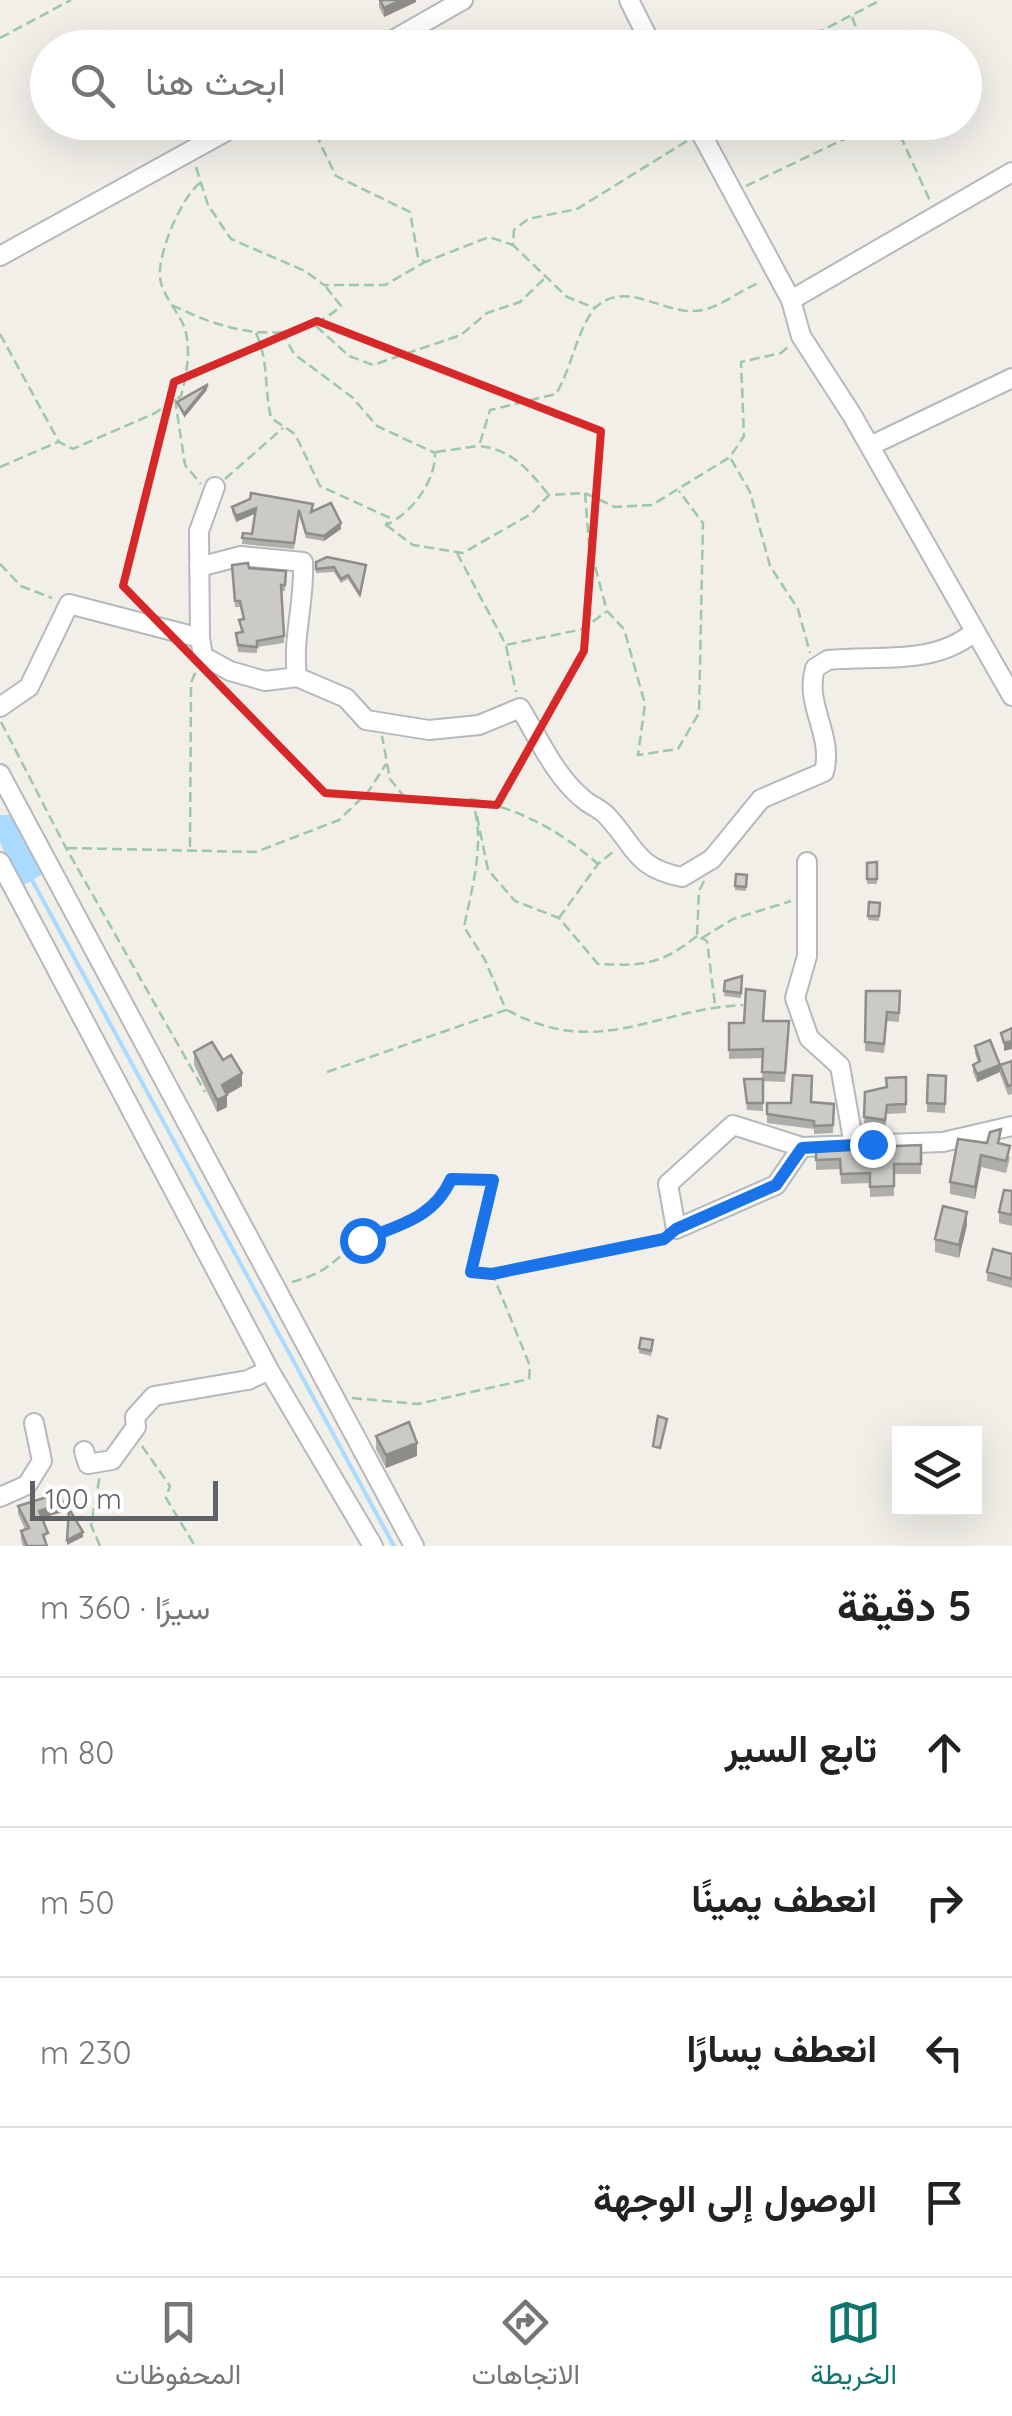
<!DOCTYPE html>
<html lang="ar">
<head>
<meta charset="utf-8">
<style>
  :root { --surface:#fff; --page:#f2f2f2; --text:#222; --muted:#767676; --line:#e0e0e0; --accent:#0f766e }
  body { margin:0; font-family:Quicksand,Vazirmatn,sans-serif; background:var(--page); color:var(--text); direction:rtl }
  .controls { position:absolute; right:30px; bottom:30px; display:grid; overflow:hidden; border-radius:0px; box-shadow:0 10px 40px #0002 }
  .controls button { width:90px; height:90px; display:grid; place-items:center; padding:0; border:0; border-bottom:2px solid var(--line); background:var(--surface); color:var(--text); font:50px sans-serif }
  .scale { position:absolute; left:30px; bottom:25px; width:188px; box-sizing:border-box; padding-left:10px; border:5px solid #5f6368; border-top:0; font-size:28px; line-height:35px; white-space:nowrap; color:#5f6368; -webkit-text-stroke:8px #fff; paint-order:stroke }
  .stop { position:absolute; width:30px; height:30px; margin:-22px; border:8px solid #1a73e8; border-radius:50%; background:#fff }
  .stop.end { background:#1a73e8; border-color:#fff; box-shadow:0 2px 10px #0008 }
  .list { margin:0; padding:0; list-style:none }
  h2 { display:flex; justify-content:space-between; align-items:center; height:130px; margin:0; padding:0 40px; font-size:42px }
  h2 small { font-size:32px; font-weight:400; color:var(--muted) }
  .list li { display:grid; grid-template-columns:65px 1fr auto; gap:30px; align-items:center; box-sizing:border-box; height:150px; padding:0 40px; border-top:2px solid var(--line) }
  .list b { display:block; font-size:38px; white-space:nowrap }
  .list em { font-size:32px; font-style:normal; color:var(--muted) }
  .icon { flex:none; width:55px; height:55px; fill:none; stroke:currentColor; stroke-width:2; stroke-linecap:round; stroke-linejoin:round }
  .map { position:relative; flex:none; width:1012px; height:1546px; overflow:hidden; direction:ltr }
  .search { position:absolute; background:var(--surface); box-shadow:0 10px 40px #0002; left:30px; right:30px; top:30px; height:110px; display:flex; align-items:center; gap:25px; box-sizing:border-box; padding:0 35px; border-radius:55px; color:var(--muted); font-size:38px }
  .sheet { height:730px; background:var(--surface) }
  nav { display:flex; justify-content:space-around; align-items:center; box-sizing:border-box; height:140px; border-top:2px solid var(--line); background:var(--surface); font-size:28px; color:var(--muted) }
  nav a { display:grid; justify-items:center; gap:5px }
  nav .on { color:var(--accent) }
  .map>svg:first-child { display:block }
  .water { fill:#aadaff }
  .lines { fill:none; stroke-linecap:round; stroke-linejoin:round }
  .stream { stroke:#aadaff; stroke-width:4 }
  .minor-casing { stroke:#b5b8bc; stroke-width:22 }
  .path { stroke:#9cc7a9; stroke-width:2.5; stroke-dasharray:10 5; stroke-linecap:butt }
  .minor { stroke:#fff; stroke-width:18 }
  .wall { fill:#afaea9 }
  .shaded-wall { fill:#8f8d8a }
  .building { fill:#cccac5; stroke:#8f8d8a; stroke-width:2.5 }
  .route { stroke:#1a73e8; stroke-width:12 }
  .marked { fill:none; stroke:#d62828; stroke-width:8; stroke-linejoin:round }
</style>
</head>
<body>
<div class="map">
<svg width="1012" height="1546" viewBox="0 0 1012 1546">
  <rect width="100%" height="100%" fill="#f1efe8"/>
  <path class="water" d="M0 815H13L17 829 46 872 19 888 0 842Z"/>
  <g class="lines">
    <path class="stream" d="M32 880 394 1546"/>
    <g class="minor-casing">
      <path id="minor" d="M629 0 653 48
        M379 48 463 0
        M695 122 791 300 801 336 852 415 1012 696
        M0 256 243 122
        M791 300 1012 172
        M870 446 1012 378
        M199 567 241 556 303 562C305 602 292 637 297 677
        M200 638 199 531 215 487
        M0 707 29 687 69 604 200 638 203 656 230 671 265 681 297 677 346 698 366 720 429 730 479 725 520 708C538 737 555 776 582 798 589 805 600 808 607 816 636 847 635 868 682 877L712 859 761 799 824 772C834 734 804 706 815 668L828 660C878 655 936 666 975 631
        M0 774 414 1546
        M0 862 269 1370 373 1546
        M807 862V956L795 998 809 1038 840 1066 854 1145
        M802 1147 776 1185 676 1229 668 1184 733 1125 802 1147 943 1142 1012 1126
        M84 1451 88 1464 112 1460 136 1427 135 1417 154 1396 248 1380 269 1370
        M0 1497 27 1485 42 1461 34 1423"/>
    </g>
    <path class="path" d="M852 17 864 48
      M0 38 71 0
      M788 48 881 0
      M332 122 319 141 336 176 410 212 418 257 425 262 489 237 513 245
      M894 122 931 203
      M687 141 577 209 528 219 514 230 513 245 567 297 595 308C627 277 665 318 703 310 722 306 742 289 761 282
      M196 167 208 205 231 239 305 271 324 285H385L425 262
      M746 186 880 122
      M172 305C226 332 292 350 341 306L326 287
      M316 326 349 356 373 365 461 335 487 313 520 302 546 277
      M256 333C269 361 264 388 271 418L295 434 320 486 390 518 386 525C411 514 436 481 435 453L377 426 352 397 294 354 283 333
      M0 334 59 442 73 449 155 413 181 396C187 374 193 341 181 320 174 307 162 293 160 278 157 254 183 192 203 181
      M175 399 185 465 201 484
      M436 452 478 446
      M731 459 750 492 770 566 798 609 810 653
      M0 467 58 442
      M225 479 283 428
      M585 493 589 544 607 611 624 629 645 704 638 755 678 749 699 713 703 523 679 491
      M548 494C529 470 511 449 479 446L490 410 556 394C572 367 576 333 594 309
      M386 525 413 545 463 553 531 514 549 495 585 493 615 507 652 505 730 457 744 436 741 362 781 353 789 346
      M457 553 506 645 583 629 606 612
      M0 564 21 586 52 598
      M506 646 516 692
      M1 722 66 848 205 1092
      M472 799C523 811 559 830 598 864
      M477 816 488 870 515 901 559 918 598 964C643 966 661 965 697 936
      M190 847 191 683 196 671
      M67 848 256 852 339 820 368 792 386 764
      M704 881 699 891 697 936 707 941 715 1005
      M559 918 598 864 614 851
      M702 938 733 919 791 901
      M507 1010C599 1060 654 1009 743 1005
      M327 1072 506 1010 485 960 464 927C472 888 487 837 471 799L443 804 406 799 390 779 382 736
      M292 1282C334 1271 334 1256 365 1239 402 1219 432 1224 451 1179L493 1180 471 1271 493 1273 663 1239
      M352 1398 418 1404 529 1379 530 1366 493 1275
      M142 1446 170 1486 166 1498 195 1546
      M100 1546 91 1525 100 1475"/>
    <use href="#minor" class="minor"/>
  </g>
  <path class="wall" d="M379 0H416V2L384 17 379 7Z
    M232 507 313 511 341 529 324 541 306 538 299 515 294 549 242 544 243 533 252 534 255 514 236 522 232 512Z
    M316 562 366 570 360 598 348 579 341 583 334 572 316 573Z
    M232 565 249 568 286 571 285 591H282L284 643 257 647V653L238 652 236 633 241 632 239 620 243 619 240 607H235Z
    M877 862V884H867V863Z
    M736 874 747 875 746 891 735 890Z
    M869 902 880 903 879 921 868 920Z
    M742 976 741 998 724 996 725 981Z
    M866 991H900L899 1022 887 1021 884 1053 865 1051Z
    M763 1021 789 1030 785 1082 763 1081V1111L747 1110 744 1079H762L763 1058 729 1059V1023Z
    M975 1046 1000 1072 977 1082 973 1072V1065L978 1062 975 1053Z
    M194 1052 223 1060 242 1086 227 1095V1107L217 1112 194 1065Z
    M1012 1061V1094L1008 1095 1000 1074V1065Z
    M928 1075 946 1076 945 1113 927 1112Z
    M906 1077V1113L887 1114 885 1129 864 1126 865 1092 886 1087Z
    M811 1102 834 1104 833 1133 814 1134V1129L767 1123V1103Z
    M987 1143 1000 1144 1010 1158 1006 1173 981 1167 975 1199 950 1194V1182Z
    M921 1145V1174H894V1196L870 1197V1183L841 1184 840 1169 816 1170V1149Z
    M1012 1191V1226L999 1223V1212Z
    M967 1225 959 1258 935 1252V1239Z
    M1012 1254V1288L987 1281V1272Z
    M653 1345 651 1356 639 1353V1348Z
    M376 1436 417 1456 386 1468 376 1449Z
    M18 1506 63 1512 42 1518 47 1546H23L21 1540V1531L25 1529 18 1514Z"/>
  <path class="shaded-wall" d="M401 0H416V2L384 17V8Z
    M207 386V390L184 418V414Z
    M256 508V513L236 522V516Z
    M341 523V529L324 541V536Z
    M1012 1041V1049L1004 1051V1043Z
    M1000 1065V1072L977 1082V1074Z
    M242 1073V1086L222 1097V1085Z
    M227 1095V1107L217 1112V1100Z
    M981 1155V1167L975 1199V1187Z
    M967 1212V1225L959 1258V1245Z
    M417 1443V1456L386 1468V1455Z
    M63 1503V1512L39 1519V1511Z
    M83 1532V1537L67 1545V1540Z"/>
  <path class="building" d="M380 0H401L384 8Z
    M207 385V386L184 414 177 402Z
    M251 493 313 504 311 512 331 503 341 523 324 536 306 533 299 510 294 543 242 538 243 533 252 534 256 508 236 516 232 507 250 499Z
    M327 557 366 565 360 594 348 575 341 579 334 567 316 569V562Z
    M248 563 249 568 286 571 285 585H281L284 636 257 641V647L238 645 236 633 243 632 239 620 244 619 240 601H235L232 565Z
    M877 862V879H867V863Z
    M736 874 747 875 746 887 735 886Z
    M869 902 880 903 879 916H868Z
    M742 976 741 993 724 991 725 981Z
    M746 989 765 991 763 1021H789L785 1073 762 1072 763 1049 729 1050V1023H744Z
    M866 991H900L899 1013 887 1012 884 1044 865 1042Z
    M1012 1028V1041L1004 1043 1001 1033Z
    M990 1040 1000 1065 977 1074 973 1065 980 1061 975 1046Z
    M212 1042 223 1060 231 1055 242 1073 222 1085 227 1095 217 1100 194 1052Z
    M1012 1061V1085L1008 1086 1000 1065Z
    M793 1075 812 1076 811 1102 834 1104 833 1125 814 1126V1121L767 1114V1103H791Z
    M928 1075 946 1076 945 1104 927 1103Z
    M906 1077V1104L887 1105 885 1120 864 1117 865 1092 887 1087 886 1078Z
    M744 1079H763V1103H747Z
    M1001 1129 998 1143 1010 1146 1006 1161 981 1155 975 1187 950 1182 958 1139 987 1143 990 1132Z
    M921 1145V1164H894V1186L870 1187V1173L841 1174 840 1159 816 1160V1149Z
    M1004 1190 1012 1191V1215L999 1212Z
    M943 1206 967 1212 959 1245 935 1239Z
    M993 1249 1012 1254V1279L987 1272Z
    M641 1338 653 1340 651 1351 639 1348Z
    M658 1416 667 1419 660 1448 653 1446Z
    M409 1422 417 1443 386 1455 376 1436Z
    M60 1493 63 1503 39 1511 48 1533 43 1535 47 1546H27L21 1531 29 1528 18 1506Z
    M69 1509 83 1532 67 1540Z"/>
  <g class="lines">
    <path class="route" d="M362 1240C399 1225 434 1218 451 1179L493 1180 471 1272 492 1274 664 1239 676 1229 776 1185 802 1148 872 1144"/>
  </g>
  <path class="marked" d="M317 321 601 431 584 651 497 805 325 793 123 586 174 382Z"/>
</svg>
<div class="controls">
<button><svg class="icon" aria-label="layers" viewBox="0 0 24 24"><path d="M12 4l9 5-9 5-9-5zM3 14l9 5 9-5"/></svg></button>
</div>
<div class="scale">100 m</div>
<div class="stop" style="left:362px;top:1240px"></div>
<div class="stop end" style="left:872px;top:1144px"></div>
<div class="search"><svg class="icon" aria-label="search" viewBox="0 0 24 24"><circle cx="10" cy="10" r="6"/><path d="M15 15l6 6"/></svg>ابحث هنا</div>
</div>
<section class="sheet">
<h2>5 دقيقة<small>سيرًا · 360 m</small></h2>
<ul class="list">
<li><svg class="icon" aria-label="ahead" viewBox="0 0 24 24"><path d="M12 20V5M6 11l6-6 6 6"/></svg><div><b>تابع السير</b></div><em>80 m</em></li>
<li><svg class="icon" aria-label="right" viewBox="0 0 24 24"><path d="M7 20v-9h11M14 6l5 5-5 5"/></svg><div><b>انعطف يمينًا</b></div><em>50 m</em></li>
<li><svg class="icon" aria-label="left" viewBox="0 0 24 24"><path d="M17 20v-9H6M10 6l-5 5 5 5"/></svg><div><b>انعطف يسارًا</b></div><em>230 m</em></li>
<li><svg class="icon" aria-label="arrive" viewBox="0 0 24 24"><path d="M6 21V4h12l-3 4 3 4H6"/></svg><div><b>الوصول إلى الوجهة</b></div></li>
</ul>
</section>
<nav>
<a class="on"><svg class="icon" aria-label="map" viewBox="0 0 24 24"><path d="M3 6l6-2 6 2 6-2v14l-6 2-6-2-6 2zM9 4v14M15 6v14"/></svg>الخريطة</a>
<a><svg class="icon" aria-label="directions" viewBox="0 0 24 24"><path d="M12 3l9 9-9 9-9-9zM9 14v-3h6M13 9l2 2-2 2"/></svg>الاتجاهات</a>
<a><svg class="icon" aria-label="saved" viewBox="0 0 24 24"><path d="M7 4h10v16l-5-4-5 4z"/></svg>المحفوظات</a>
</nav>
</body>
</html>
